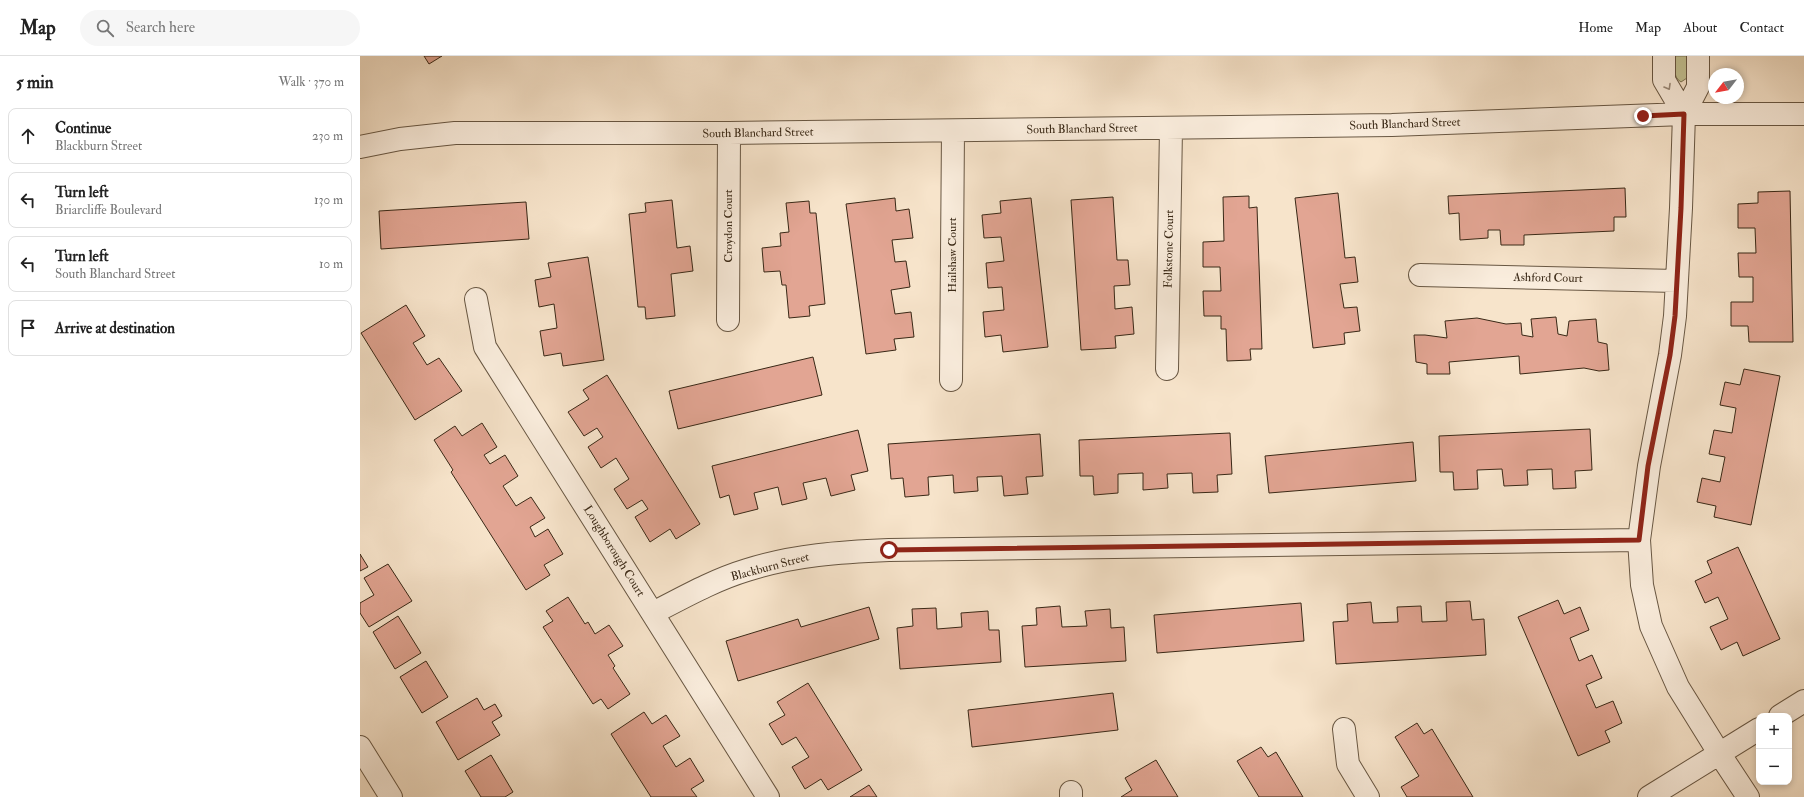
<!DOCTYPE html>
<html lang="en">
<head>
<meta charset="utf-8">
<style>
  :root { --surface:#fff; --page:#f6f6f6; --text:#222; --muted:#767676; --line:#e0e0e0 }
  body { margin:0; font-family:"IM FELL Double Pica",serif; background:var(--page); color:var(--text) }
  .controls { position:absolute; right:12px; bottom:12px; display:grid; overflow:hidden; border-radius:8px; box-shadow:0 2px 6px #0003 }
  .controls button { width:36px; height:36px; display:grid; place-items:center; padding:0; border:0; border-bottom:1px solid var(--line); background:var(--surface); color:var(--text); font:20px sans-serif }
  .compass { position:absolute; left:1348px; top:12px; width:36px; height:36px; border-radius:50%; background:var(--surface); box-shadow:0 2px 6px #0003; rotate:239deg }
  .stop { position:absolute; width:12px; height:12px; margin:-9px; border:3px solid #8f2418; border-radius:50%; background:#fff }
  .stop.end { background:#8f2418; border-color:#fff; box-shadow:0 1px 4px #0008 }
  .list { margin:0; padding:0; list-style:none }
  h2 { display:flex; justify-content:space-between; align-items:center; height:52px; margin:0; padding:0 16px; font-size:17px }
  h2 small { font-size:13px; font-weight:400; color:var(--muted) }
  .list li { display:grid; grid-template-columns:26px 1fr auto; gap:12px; align-items:center; box-sizing:border-box; height:56px; margin:0 8px 8px; padding:0 8px; border:1px solid var(--line); border-radius:8px }
  .list b { display:block; font-size:15px; white-space:nowrap }
  .list p { margin:0; font-size:13px; white-space:nowrap; color:var(--muted) }
  .list em { font-size:13px; font-style:normal; color:var(--muted) }
  .icon { flex:none; width:22px; height:22px; fill:none; stroke:currentColor; stroke-width:2; stroke-linecap:round; stroke-linejoin:round }
  .map { position:relative; flex:none; width:1444px; height:741px; overflow:hidden }
  header { display:flex; align-items:center; gap:24px; box-sizing:border-box; height:56px; padding:0 20px; background:var(--surface); border-bottom:1px solid var(--line) }
  header strong { font-size:19px }
  nav { display:flex; gap:22px; margin-inline-start:auto; font-size:14px }
  .search { width:280px; height:36px; background:var(--page); display:flex; align-items:center; gap:10px; box-sizing:border-box; padding:0 14px; border-radius:22px; color:var(--muted); font-size:15px }
  main { display:flex }
  aside { flex:1; background:var(--surface) }
  .map>svg:first-child { display:block }
  .green { fill:#c3c293; stroke:#7e7554 }
  .building { fill:#e2a593; stroke:#392816 }
  .lines { fill:none; stroke-linecap:round; stroke-linejoin:round }
  .minor-casing { stroke:#685743; stroke-width:24 }
  .minor { stroke:#faeddd; stroke-width:22 }
  .oneway { stroke:#9a8a7a }
  .route { stroke:#8f2418; stroke-width:5 }
  .labels { text-anchor:middle; dominant-baseline:central; stroke-width:3.5; stroke-linejoin:round; paint-order:stroke }
  .street-label { font-size:12px; fill:#392816; stroke:#faeddd }
</style>
</head>
<body>
<header>
<strong>Map</strong>
<div class="search"><svg class="icon" aria-label="search" viewBox="0 0 24 24"><circle cx="10" cy="10" r="6"/><path d="M15 15l6 6"/></svg>Search here</div>
<nav><a>Home</a><a>Map</a><a>About</a><a>Contact</a></nav>
</header>
<main>
<aside>
<h2>5 min<small>Walk · 370 m</small></h2>
<ul class="list">
<li><svg class="icon" aria-label="ahead" viewBox="0 0 24 24"><path d="M12 20V5M6 11l6-6 6 6"/></svg><div><b>Continue</b><p>Blackburn Street</p></div><em>230 m</em></li>
<li><svg class="icon" aria-label="left" viewBox="0 0 24 24"><path d="M17 20v-9H6M10 6l-5 5 5 5"/></svg><div><b>Turn left</b><p>Briarcliffe Boulevard</p></div><em>130 m</em></li>
<li><svg class="icon" aria-label="left" viewBox="0 0 24 24"><path d="M17 20v-9H6M10 6l-5 5 5 5"/></svg><div><b>Turn left</b><p>South Blanchard Street</p></div><em>10 m</em></li>
<li><svg class="icon" aria-label="arrive" viewBox="0 0 24 24"><path d="M6 21V4h12l-3 4 3 4H6"/></svg><div><b>Arrive at destination</b></div></li>
</ul>
</aside>
<div class="map">
<svg width="1444" height="741" viewBox="0 0 1444 741">
  <rect width="100%" height="100%" fill="#f7e4cb"/>
  <filter id="stains"><feTurbulence type="fractalNoise" baseFrequency=".005" numOctaves="4"/><feColorMatrix values="0 0 0 0 .2 0 0 0 0 .09 0 0 0 0 .02 0 0 0 .5 -.17"/></filter>
  <radialGradient id="worn" r=".72"><stop offset=".6" stop-color="#630" stop-opacity="0"/><stop offset="1" stop-color="#630" stop-opacity=".3"/></radialGradient>
  <path class="green" d="M1315 0H1328L1327 22 1321 26C1312 21 1315 9 1315 0Z"/>
  <path class="building" d="M64 0H82L69 8Z
    M1265 132 1266 161H1254V175L1164 179V189H1141L1140 174H1128V182L1100 184 1099 157 1089 158 1088 140Z
    M1430 135 1433 286H1389L1388 270H1371V246H1393V221H1379L1378 197H1396L1395 172H1378V148L1398 147V136Z
    M978 137 985 202 995 201 998 226 980 228 984 252 997 251 1000 275 984 277 985 288 953 292 935 142Z
    M889 140V152L897 151 902 293H890L891 304 867 305 866 273H861V260H844L843 235H861L860 211H843V186L864 185 863 141Z
    M753 141 757 204H768L770 229 754 230 755 253 772 251 774 278 755 280 756 292 721 294 711 144Z
    M535 142 536 155 549 153 553 182 532 184 535 206 546 205 550 231 531 234 535 258 551 256 554 281 534 283 536 294 506 298 486 148Z
    M671 142 688 291 643 296 641 279 625 281 623 256 644 254 642 231 628 232 626 207 644 205 641 181 624 182 622 159 641 157 640 145Z
    M312 144 317 192 330 190 333 215 311 218 315 260 286 263 285 251H278L269 158 286 156 285 147Z
    M449 145 450 157H456L465 248 449 250 450 260 429 262 426 229H422L420 215 404 216 402 192 421 190 420 177 429 176 426 147Z
    M166 146 169 183 21 193 19 155Z
    M228 201 244 304 203 310 201 297 184 300 180 275 197 272 194 248 179 251 175 224 191 221 188 207Z
    M46 249 65 280 53 287 67 309 79 302 102 335 55 364 1 277Z
    M1196 261 1198 278 1207 280 1209 265 1236 263 1238 286 1247 288 1249 314 1239 315 1224 312 1160 318 1159 300 1089 306 1090 318H1067V308L1056 306 1054 279H1065L1087 282 1085 265 1117 262 1146 268 1161 267 1162 279 1173 281 1171 263Z
    M453 301 462 339 318 373 309 335Z
    M1384 313 1420 320 1391 469 1354 461 1356 450 1337 446 1342 422 1360 426 1365 401 1349 398 1354 374 1372 377 1376 352 1360 349 1365 326 1380 329Z
    M247 319 340 468 316 483 310 473 290 486 275 461 288 453 282 444 267 453 254 433 269 423 256 402 241 412 228 391 243 381 237 372 224 380 208 356 229 343 223 334Z
    M122 367 137 391 124 399 130 408 145 399 158 420 143 430 156 450 171 441 185 462 170 471 175 481 188 473 203 498 184 509 190 519 166 534 91 416 93 414 74 384 95 370 102 380Z
    M1230 373 1232 414 1215 415 1216 432 1193 433 1192 413 1167 414 1168 429 1144 430 1142 413 1117 414 1118 433 1094 434 1093 416H1080L1079 380Z
    M498 374 508 415 491 419 495 434 471 440 466 422 443 427 447 443 422 449 418 431 394 437 398 453 374 459 369 439 360 442 352 410Z
    M870 377 872 418 857 419 858 436 833 437 832 417 807 418 808 432 783 434V417L758 418V437L734 439 733 420H720L719 384Z
    M680 378 683 420 666 421 668 438 644 440 642 420 617 421 618 435 594 437 593 419 568 421 569 439 545 441 543 422 531 423 528 388Z
    M1053 386 1056 425 909 437 905 400Z
    M1378 491 1420 583 1383 600 1377 586 1361 594 1350 571 1368 563 1358 541 1345 547 1335 525 1352 517 1347 505Z
    M0 498 8 511 0 515Z
    M28 508 52 545 9 571 0 557V547L14 539 4 522Z
    M208 541 225 568 228 566 235 578 249 569 263 590 248 599 255 610 253 612 270 638 248 653 241 643 233 648 183 571 193 565 186 555Z
    M1198 544 1204 558 1220 551 1229 574 1210 582 1219 605 1232 599 1242 622 1226 629 1236 652 1253 645 1262 667 1245 675 1250 686 1218 700 1158 561Z
    M1110 545 1112 564 1124 563 1126 599 976 608 973 566 988 565 987 548 1011 546 1013 567 1038 566 1037 551 1061 550 1062 566 1087 565 1086 546Z
    M941 547 944 585 797 597 794 559Z
    M700 550 702 571 727 570 725 555 750 553 751 572 764 571 766 605 665 611 662 570 677 569 676 552Z
    M509 551 519 583 378 625 366 585 438 563 441 571Z
    M576 552 577 573 602 571 601 557 628 555 629 574H639L641 606 540 613 537 572 553 570 552 553Z
    M38 560 61 597 35 613 13 576Z
    M66 605 88 641 62 657 40 621Z
    M448 627 502 714 468 734 461 723 445 733 432 711 449 701 436 681 422 689 409 668 425 659 417 646Z
    M753 637 758 674 612 691 608 654Z
    M117 642 124 654 135 648 142 660 132 666 140 679 98 704 76 666Z
    M284 656 292 668 306 659 320 680 303 690 316 711 330 702 344 725 331 733 337 741H291L251 678Z
    M1057 667 1064 678 1072 673 1113 741H1047L1041 731 1059 720 1035 681Z
    M901 691 908 701 916 696 943 741H899L877 705Z
    M131 699 153 736 145 741H121L105 715Z
    M796 704 818 741H761L772 734 765 722Z
    M509 729 517 741H490Z"/>
  <g class="lines">
    <g class="minor-casing">
      <path id="minor" d="M1304 0V24L1324 58
        M1338 0V31L1324 58 1321 152 1315 260 1310 299 1289 410 1279 484 1282 529 1291 570 1318 631 1359 697 1388 741
        M0 91 40 83 95 77H369L1032 69 1324 58H1444
        M1060 219 1316 225
        M116 243 125 291 408 741
        M368 264 369 77
        M807 313 811 72
        M591 324 593 75
        M293 557C324 541 354 524 387 514 434 499 481 496 529 494L1279 484
        M1420 660 1444 645
        M984 673 988 708 1008 741
        M0 691 31 741
        M711 736V741
        M1289 741 1399 673"/>
    </g>
    <use href="#minor" class="minor"/>
  </g>
  <defs><path id="oneway-chevron" d="M-2-3.5L2.5 0L-2 3.5" fill="none" stroke-width="1.6" stroke-linecap="round" stroke-linejoin="round"/></defs>
  <use class="oneway" href="#oneway-chevron" transform="translate(1308 31) rotate(60)"/>
  <g class="lines">
    <path class="route" d="M529 494 1279 484 1288 410 1310 299 1315 260 1321 152 1324 58 1283 60"/>
  </g>
  <g class="labels">
    <g class="street-label">
      <text transform="translate(1045 68) rotate(-2)">South Blanchard Street</text>
      <text transform="translate(722 73) rotate(-1)">South Blanchard Street</text>
      <text transform="translate(398 77) rotate(-1)">South Blanchard Street</text>
      <text transform="translate(368 170) rotate(-90)">Croydon Court</text>
      <text transform="translate(809 193) rotate(-89)">Folkstone Court</text>
      <text transform="translate(592 199) rotate(-90)">Hailshaw Court</text>
      <text transform="translate(1188 222) rotate(1)">Ashford Court</text>
      <text transform="translate(254 495) rotate(58)">Loughborough Court</text>
      <text transform="translate(410 511) rotate(-15)">Blackburn Street</text>
    </g>
  </g>
  <rect width="100%" height="100%" filter="url(#stains)"/>
  <rect width="100%" height="100%" fill="url(#worn)"/>
</svg>
<div class="controls">
<button>+</button>
<button>−</button>
</div>
<svg class="compass" viewBox="-18 -18 36 36"><path d="M0-13l5 13h-10z" fill="#e53935"/><path d="M0 13l5-13h-10z" fill="#767676"/></svg>
<div class="stop" style="left:529px;top:494px"></div>
<div class="stop end" style="left:1283px;top:60px"></div>
</div>
</main>
</body>
</html>
